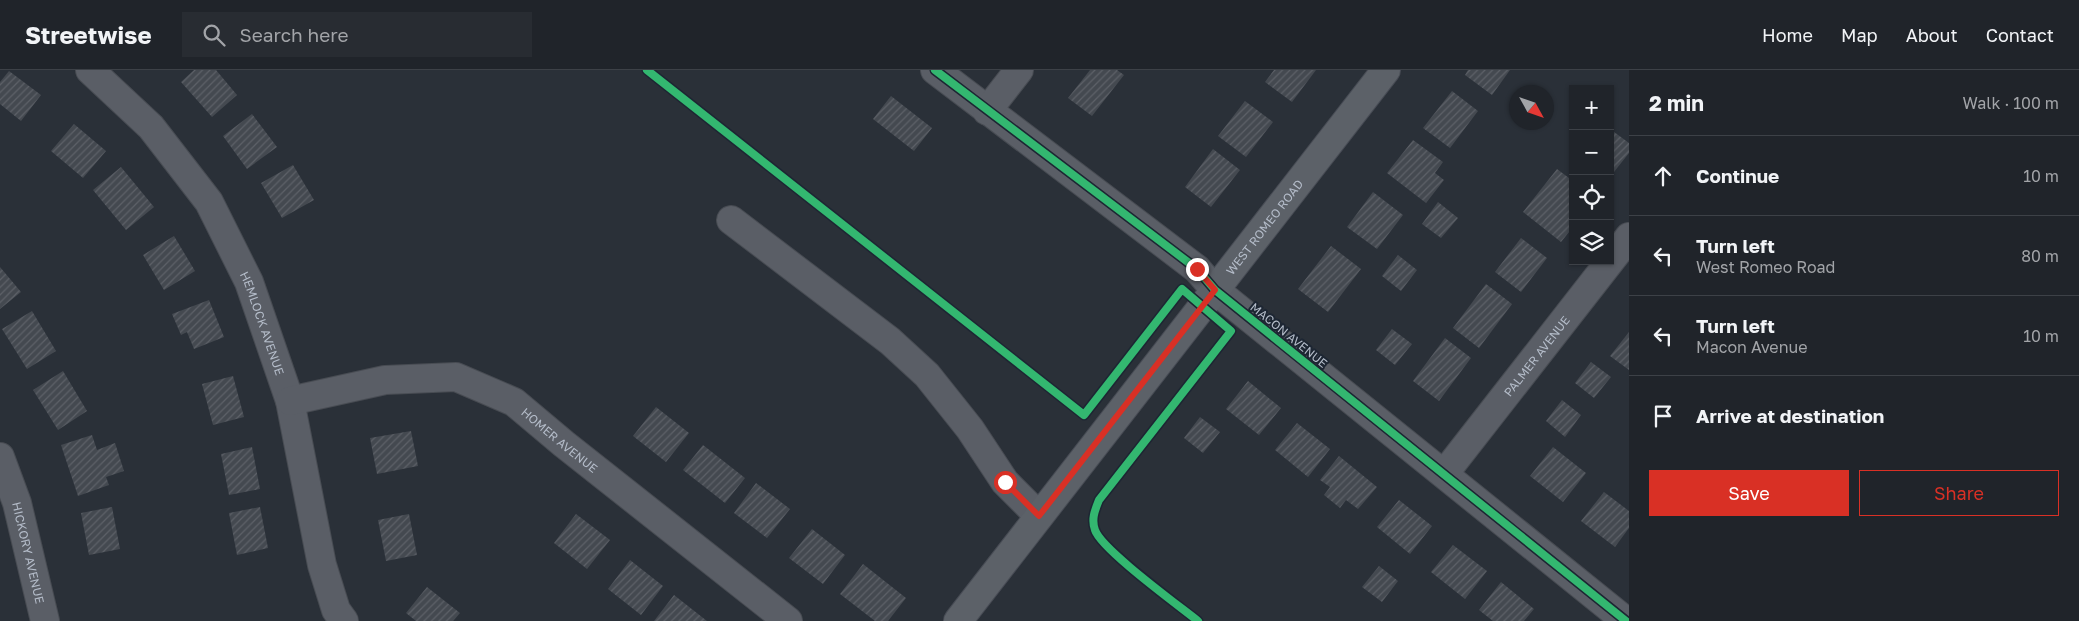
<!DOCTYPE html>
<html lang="en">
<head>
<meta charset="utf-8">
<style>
  :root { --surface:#20242a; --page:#282c32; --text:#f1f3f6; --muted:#a2a4a8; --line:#3d4147; --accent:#d93025 }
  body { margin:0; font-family:"Golos Text",sans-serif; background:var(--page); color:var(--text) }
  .controls { position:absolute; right:15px; top:15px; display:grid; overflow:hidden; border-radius:0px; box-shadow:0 1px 4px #0004 }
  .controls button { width:45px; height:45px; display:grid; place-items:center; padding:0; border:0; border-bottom:1px solid var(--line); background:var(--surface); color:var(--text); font:25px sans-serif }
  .compass { position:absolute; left:1509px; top:15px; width:45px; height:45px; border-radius:50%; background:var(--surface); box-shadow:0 1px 4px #0004; rotate:130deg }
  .stop { position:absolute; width:15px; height:15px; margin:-11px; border:4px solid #d93025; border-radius:50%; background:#fff }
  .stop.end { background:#d93025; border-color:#fff; box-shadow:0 1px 5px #0008 }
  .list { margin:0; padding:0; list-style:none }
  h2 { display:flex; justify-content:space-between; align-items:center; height:65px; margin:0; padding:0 20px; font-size:21px }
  h2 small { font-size:16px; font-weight:400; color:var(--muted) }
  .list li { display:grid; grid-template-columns:32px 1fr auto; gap:15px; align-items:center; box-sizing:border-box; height:80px; padding:0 20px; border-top:1px solid var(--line) }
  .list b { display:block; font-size:19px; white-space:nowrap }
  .list p { margin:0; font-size:16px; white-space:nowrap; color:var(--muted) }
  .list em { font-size:16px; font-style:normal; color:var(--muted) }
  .actions { display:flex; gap:10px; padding:15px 20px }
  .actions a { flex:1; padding:11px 0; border:1px solid var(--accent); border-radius:0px; text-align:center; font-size:18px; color:var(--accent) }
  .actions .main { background:var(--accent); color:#fff }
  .icon { flex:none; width:28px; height:28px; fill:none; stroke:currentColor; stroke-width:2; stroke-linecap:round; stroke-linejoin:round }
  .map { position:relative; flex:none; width:1629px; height:551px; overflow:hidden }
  header { display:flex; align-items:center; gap:30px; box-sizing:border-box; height:70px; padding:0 25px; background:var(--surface); border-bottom:1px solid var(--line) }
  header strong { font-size:24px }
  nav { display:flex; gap:28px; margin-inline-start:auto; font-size:18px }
  .search { width:350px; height:45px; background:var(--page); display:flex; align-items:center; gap:12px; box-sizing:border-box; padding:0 18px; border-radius:0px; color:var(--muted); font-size:19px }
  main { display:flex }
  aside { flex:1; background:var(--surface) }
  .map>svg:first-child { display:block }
  .building { fill:url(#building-hatch) }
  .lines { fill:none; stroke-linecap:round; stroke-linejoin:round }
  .minor-casing { stroke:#484c53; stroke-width:30 }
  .major-casing { stroke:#484c55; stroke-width:30 }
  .minor { stroke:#5a5e66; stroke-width:28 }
  .major { stroke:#5c6168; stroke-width:28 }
  .cycleway-casing { stroke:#1d2633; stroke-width:11 }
  .cycleway { stroke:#33b770; stroke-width:8 }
  .route { stroke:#d93025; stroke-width:6 }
  .labels { text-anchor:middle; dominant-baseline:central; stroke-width:4; stroke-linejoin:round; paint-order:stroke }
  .street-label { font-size:12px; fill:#b4bcc9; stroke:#1d2633 }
</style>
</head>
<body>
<header>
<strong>Streetwise</strong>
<div class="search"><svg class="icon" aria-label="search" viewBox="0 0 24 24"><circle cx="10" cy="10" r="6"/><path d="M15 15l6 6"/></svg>Search here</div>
<nav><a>Home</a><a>Map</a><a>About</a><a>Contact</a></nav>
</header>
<main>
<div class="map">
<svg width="1629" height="551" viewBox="0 0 1629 551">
  <defs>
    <pattern id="building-hatch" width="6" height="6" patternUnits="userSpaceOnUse" patternTransform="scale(1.25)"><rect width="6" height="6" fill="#444950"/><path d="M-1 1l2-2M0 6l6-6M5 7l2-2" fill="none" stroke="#5d6168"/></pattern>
  </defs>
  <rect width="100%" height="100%" fill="#2a3038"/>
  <path class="building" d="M194 0H216L237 25 212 47 181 12Z
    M1090 0H1117L1124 5 1092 46 1068 28Z
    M1274 0H1316L1292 32 1265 12Z
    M1468 0H1510L1492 25 1465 5Z
    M9 1 41 25 21 51 0 34V12Z
    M1452 21 1478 41 1450 78 1423 58Z
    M891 26 932 58 914 81 873 49Z
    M1245 31 1273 52 1246 87 1218 66Z
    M252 44 277 77 247 99 223 66Z
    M74 54 106 81 83 108 51 81Z
    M1610 59 1629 73V83L1610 107Z
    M1413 70 1443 92 1435 103 1444 110 1426 133 1387 103Z
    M1213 79 1240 100 1211 137 1185 117Z
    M293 95 314 130 282 148 261 113Z
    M121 97 154 137 126 160 93 120Z
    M1557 99 1573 111V157L1561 172 1523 142Z
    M1373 122 1403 145 1377 179 1347 157Z
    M1438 132 1458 148 1441 168 1422 154Z
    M174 166 195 201 164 220 143 185Z
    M1521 168 1547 188 1521 222 1495 202Z
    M1331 176 1361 199 1328 242 1298 219Z
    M1398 185 1417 200 1401 221 1382 206Z
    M0 197 21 222 0 239Z
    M1486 214 1512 234 1479 278 1453 258Z
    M209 230 224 267 194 279 187 262 181 265 172 244Z
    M32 241 56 281 27 299 2 259Z
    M1392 259 1412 274 1395 295 1376 280Z
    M1629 262V300L1610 286Z
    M1445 268 1471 288 1439 331 1413 311Z
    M1591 292 1611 307 1594 328 1575 313Z
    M63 301 87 341 58 360 33 320Z
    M233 306 244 347 213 355 202 314Z
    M1248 311 1281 338 1259 365 1226 339Z
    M1562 330 1581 345 1565 367 1546 351Z
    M656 337 689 363 666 392 633 366Z
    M1200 347 1220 362 1203 383 1184 368Z
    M1297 353 1330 379 1308 407 1275 380Z
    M411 361 418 396 377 404 370 368Z
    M92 365 97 380 115 373 124 401 106 407 109 415 78 426 61 375Z
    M703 375 745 408 725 433 683 400Z
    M252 377 260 419 229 425 221 384Z
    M1553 377 1586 403 1563 432 1530 406Z
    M1339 386 1377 417 1358 439 1346 430 1340 438 1324 425 1330 417 1320 410Z
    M756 413 790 439 767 468 734 443Z
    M1604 422 1629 441V458L1615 477 1581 451Z
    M1399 430 1432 456 1410 484 1377 457Z
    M112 437 120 479 89 485 81 443Z
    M260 437 268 478 237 485 229 443Z
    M409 444 417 485 386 491 378 450Z
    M576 444 610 470 587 499 554 473Z
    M812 459 845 485 823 514 789 488Z
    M1453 475 1487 501 1465 529 1431 502Z
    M630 490 663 516 641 545 608 519Z
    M863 494 906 528 888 551H875L840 524Z
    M1379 496 1398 511 1382 532 1362 517Z
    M1501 512 1534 539 1524 551H1493L1479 540Z
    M427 517 460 543 453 551H416L406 543Z
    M674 525 707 551H654Z"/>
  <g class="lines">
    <g class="minor-casing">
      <g id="minor">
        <path id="s1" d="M90 0 151 57 209 132 249 212 290 331 322 495 336 540 344 551"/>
        <path d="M935 0 1197 199 1215 220 1626 551"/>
        <path d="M987 41 1019 0"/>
        <path d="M731 150 890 271 927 305 970 359 1005 412 1039 446"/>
        <path id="s2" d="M290 331 385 310 456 307 514 332 564 374 788 551"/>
        <path id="s3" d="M0 387 17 433 45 551"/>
        <path id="s4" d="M1444 404 1629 167"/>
      </g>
    </g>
    <g class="major-casing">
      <g id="major">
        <path id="s5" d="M958 551 1386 0"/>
      </g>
    </g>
    <use href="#minor" class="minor"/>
    <use href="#major" class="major"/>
    <g class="cycleway-casing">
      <path id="cycleway" d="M647 0 1084 345 1182 219 1231 261 1099 430C1095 440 1091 449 1095 460 1101 479 1178 535 1198 551
        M935 0 1197 199 1215 220 1626 551"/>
    </g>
    <use href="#cycleway" class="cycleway"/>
  </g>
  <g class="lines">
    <path class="route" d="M1005 412 1039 446 1215 220 1197 199"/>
  </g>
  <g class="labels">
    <g class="street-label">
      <text stroke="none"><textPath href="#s5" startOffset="499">WEST ROMEO ROAD</textPath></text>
      <text stroke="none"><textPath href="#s1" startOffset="311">HEMLOCK AVENUE</textPath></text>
      <text transform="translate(1289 265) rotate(39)">MACON AVENUE</text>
      <text stroke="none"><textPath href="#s4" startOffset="150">PALMER AVENUE</textPath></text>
      <text stroke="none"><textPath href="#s2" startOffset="291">HOMER AVENUE</textPath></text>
      <text stroke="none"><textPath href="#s3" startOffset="100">HICKORY AVENUE</textPath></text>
    </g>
  </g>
</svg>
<div class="controls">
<button>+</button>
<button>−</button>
<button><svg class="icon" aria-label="locate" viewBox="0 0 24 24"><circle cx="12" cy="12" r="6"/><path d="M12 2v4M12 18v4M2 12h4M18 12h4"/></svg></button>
<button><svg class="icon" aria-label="layers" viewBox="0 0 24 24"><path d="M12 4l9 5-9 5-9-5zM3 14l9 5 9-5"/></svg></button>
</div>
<svg class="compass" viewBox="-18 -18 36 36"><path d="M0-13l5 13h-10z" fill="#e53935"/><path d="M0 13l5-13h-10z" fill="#a2a4a8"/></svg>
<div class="stop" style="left:1005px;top:412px"></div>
<div class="stop end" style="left:1197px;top:199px"></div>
</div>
<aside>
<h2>2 min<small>Walk · 100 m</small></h2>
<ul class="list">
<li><svg class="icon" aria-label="ahead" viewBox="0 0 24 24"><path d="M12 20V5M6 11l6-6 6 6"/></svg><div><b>Continue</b></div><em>10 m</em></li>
<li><svg class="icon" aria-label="left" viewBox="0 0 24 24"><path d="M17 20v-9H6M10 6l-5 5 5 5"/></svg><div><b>Turn left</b><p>West Romeo Road</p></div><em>80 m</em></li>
<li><svg class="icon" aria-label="left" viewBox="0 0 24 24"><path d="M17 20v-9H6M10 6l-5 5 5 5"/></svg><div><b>Turn left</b><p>Macon Avenue</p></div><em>10 m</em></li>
<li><svg class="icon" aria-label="arrive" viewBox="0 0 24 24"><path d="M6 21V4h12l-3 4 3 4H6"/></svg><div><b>Arrive at destination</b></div></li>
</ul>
<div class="actions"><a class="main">Save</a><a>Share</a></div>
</aside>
</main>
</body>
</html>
